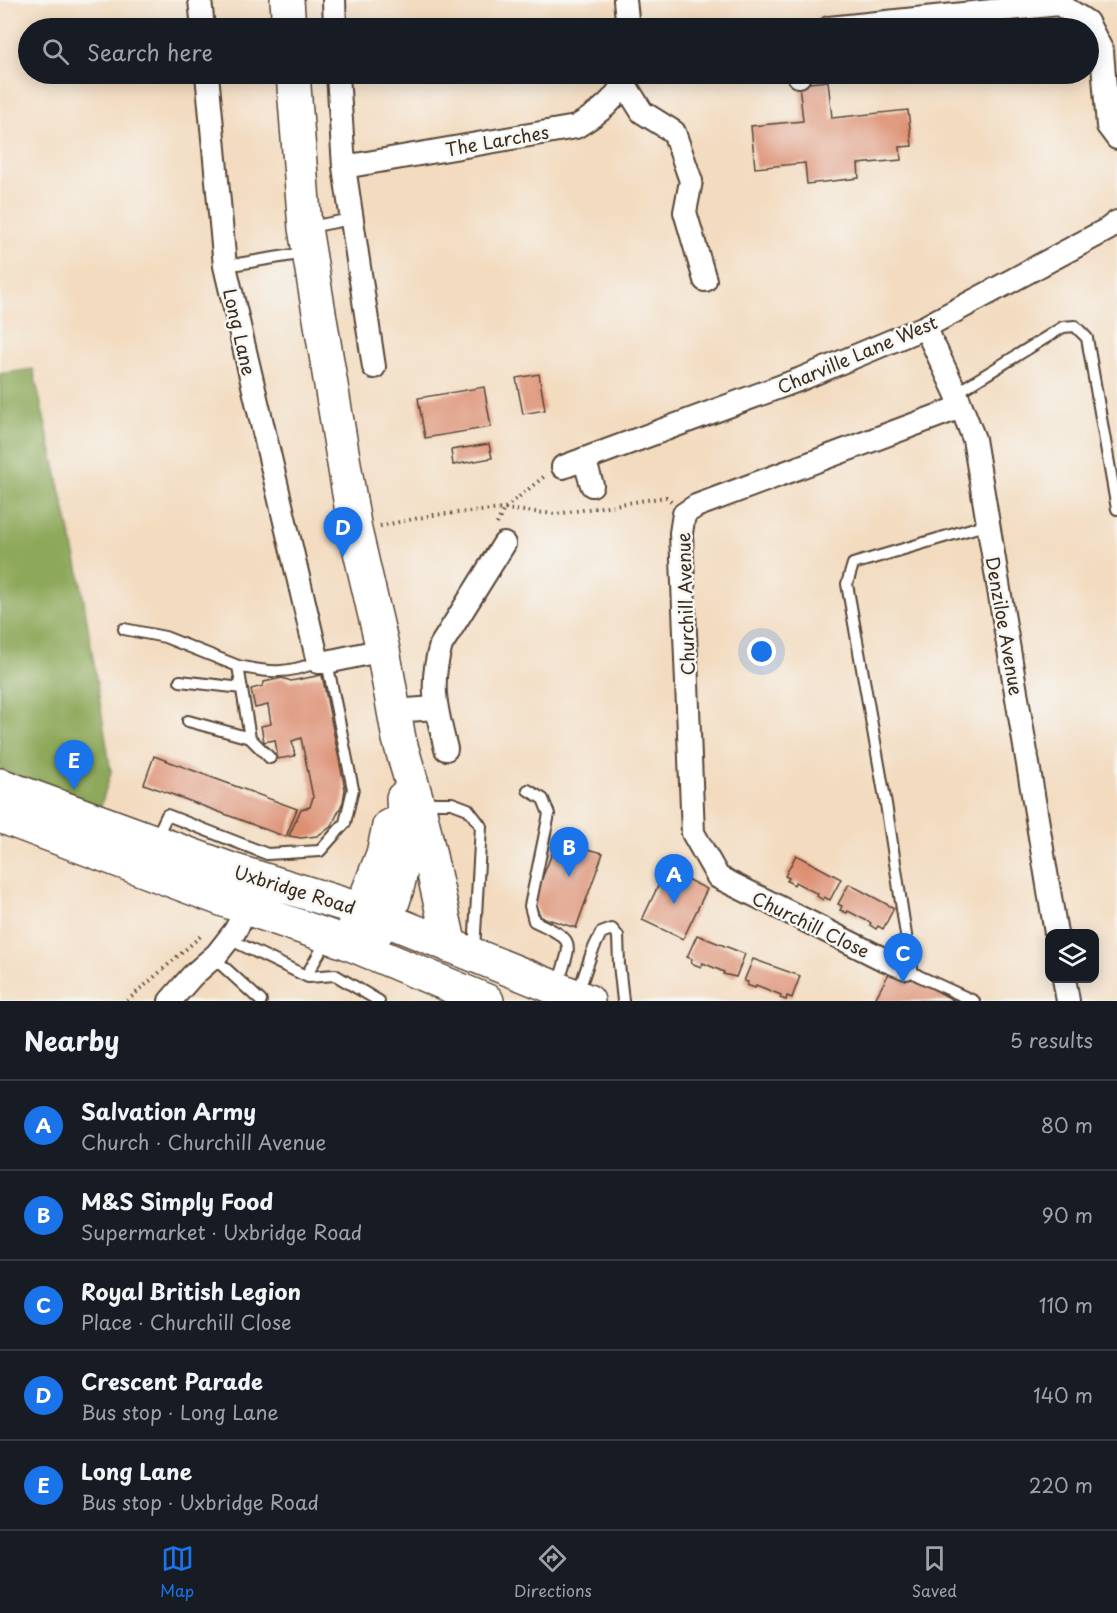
<!DOCTYPE html>
<html lang="en">
<head>
<meta charset="utf-8">
<style>
  :root { --surface:#171b24; --page:#20242c; --text:#f1f3f6; --muted:#9ea1a6; --line:#363941; --accent:#1a73e8 }
  body { margin:0; font-family:"Playpen Sans",sans-serif; background:var(--page); color:var(--text) }
  .controls { position:absolute; right:18px; bottom:18px; display:grid; overflow:hidden; border-radius:12px; box-shadow:0 3px 15px #0003 }
  .controls button { width:54px; height:54px; display:grid; place-items:center; padding:0; border:0; border-bottom:2px solid var(--line); background:var(--surface); color:var(--text); font:30px sans-serif }
  .you { position:absolute; left:762px; top:652px; width:21px; height:21px; margin:-15px; border:4px solid #fff; border-radius:50%; background:#1a73e8; box-shadow:0 0 0 9px #1a73e833 }
  .badge { display:grid; place-items:center; width:39px; height:39px; border-radius:50%; background:var(--accent); color:#fff; font-size:20px; font-weight:700 }
  .pin { position:absolute; translate:-50% -50px; filter:drop-shadow(0 2px 3px #0008) }
  .pin::after { content:''; position:absolute; top:32px; width:21px; height:18px; background:inherit; clip-path:polygon(0 0,100% 0,50% 100%) }
  .list { margin:0; padding:0; list-style:none }
  h2 { display:flex; justify-content:space-between; align-items:center; height:78px; margin:0; padding:0 24px; font-size:26px }
  h2 small { font-size:20px; font-weight:400; color:var(--muted) }
  .list li { display:grid; grid-template-columns:39px 1fr auto; gap:18px; align-items:center; box-sizing:border-box; height:90px; padding:0 24px; border-top:2px solid var(--line) }
  .list b { display:block; font-size:22px; white-space:nowrap }
  .list p { margin:0; font-size:20px; white-space:nowrap; color:var(--muted) }
  .list em { font-size:20px; font-style:normal; color:var(--muted) }
  .icon { flex:none; width:33px; height:33px; fill:none; stroke:currentColor; stroke-width:2; stroke-linecap:round; stroke-linejoin:round }
  .map { position:relative; flex:none; width:1117px; height:1001px; overflow:hidden }
  .search { position:absolute; background:var(--surface); box-shadow:0 3px 15px #0003; left:18px; right:18px; top:18px; height:66px; display:flex; align-items:center; gap:15px; box-sizing:border-box; padding:0 21px; border-radius:33px; color:var(--muted); font-size:22px }
  .sheet { height:528px; background:var(--surface) }
  nav { display:flex; justify-content:space-around; align-items:center; box-sizing:border-box; height:84px; border-top:2px solid var(--line); background:var(--surface); font-size:16px; color:var(--muted) }
  nav a { display:grid; justify-items:center; gap:3px }
  nav .on { color:var(--accent) }
  .map>svg:first-child { display:block }
  .forest { fill:#8da85a; stroke:#64693c; stroke-width:1.5 }
  .building { fill:#dd8f72 }
  .lines { fill:none; stroke-linecap:round; stroke-linejoin:round }
  .lane-casing { stroke:#574536; stroke-width:14 }
  .street-casing { stroke:#574536; stroke-width:26 }
  .primary-casing { stroke:#574536; stroke-width:36 }
  .path { stroke:#574536; stroke-width:4; stroke-dasharray:1.5 4.5; stroke-linecap:butt }
  .lane { stroke:#fff; stroke-width:10 }
  .street { stroke:#fff; stroke-width:22 }
  .primary { stroke:#fff; stroke-width:33 }
  .labels { text-anchor:middle; dominant-baseline:central; stroke-width:5; stroke-linejoin:round; paint-order:stroke }
  .street-label { font-size:18px; fill:#3b2a1e; stroke:#f6f6f2 }
</style>
</head>
<body>
<div class="map">
<svg width="1117" height="1001" viewBox="0 0 1117 1001">
  <rect width="100%" height="100%" fill="#f6f6f2"/>
  <filter id="ink" filterUnits="userSpaceOnUse"><feTurbulence type="fractalNoise" baseFrequency=".0167" numOctaves="2"/><feDisplacementMap in="SourceGraphic" scale="12" xChannelSelector="R" yChannelSelector="G"/><feConvolveMatrix kernelMatrix="1 2 1 2 8 2 1 2 1" color-interpolation-filters="sRGB"/></filter>
  <filter id="wash" filterUnits="userSpaceOnUse"><feTurbulence type="fractalNoise" baseFrequency=".008" numOctaves="4" result="noise"/><feDisplacementMap in="SourceGraphic" scale="24" xChannelSelector="R" yChannelSelector="G"/><feGaussianBlur stdDeviation="1.35" result="paint"/><feColorMatrix in="noise" values="0 0 0 0 0 0 0 0 0 0 0 0 0 0 0 0 0 1.4 0 .05"/><feComposite in="paint" operator="in"/></filter>
  <g filter="url(#wash)">
    <rect width="100%" height="100%" fill="#f3dbc0"/>
    <path class="forest" d="M33 369 80 577 111 772 99 812 0 769V374Z"/>
    <g id="blocks">
      <path class="building" d="M828 81 832 118 908 110 912 146 900 147 901 160 858 164 859 178 807 184 805 163 755 168 751 126 803 121 799 84Z
        M539 374 545 410 523 414 516 378Z
        M484 387 491 427 425 438 418 398Z
        M489 444 492 458 453 465 451 450Z
        M322 675 345 789 343 802 331 827 317 836 301 838 289 836 301 809 310 807 313 797 301 738 292 741 295 756 278 759 275 740 264 742 261 726 271 724 268 705 255 708 251 689 263 686 264 682 282 678 291 681Z
        M154 756 297 809 286 837 144 784Z
        M557 841 603 853 576 928 541 917 533 901Z
        M796 855 841 879 830 900 824 897 823 900 817 896 818 894 795 882 794 885 787 881 789 878 785 876Z
        M666 869 707 889 683 939 642 920Z
        M849 884 894 908 883 929 878 926 876 929 870 925 871 923 848 911 847 913 840 910 842 906 838 904Z
        M697 935 745 954 736 977 723 974 724 972 703 963 701 967 691 963 692 959 687 957Z
        M753 959 800 976 792 998 787 996 786 1000 780 998 781 995 756 985 755 988 747 985 748 982 744 981Z
        M893 966 955 1001H874Z"/>
    </g>
  </g>
  <g filter="url(#ink)">
    <use href="#blocks" fill-opacity="0" stroke="#574536" stroke-width="1.5"/>
    <g class="lines">
      <g class="lane-casing">
        <path id="lane" d="M310 227 351 219
          M225 266 305 253
          M956 393 1063 327 1075 326 1087 338 1117 509
          M124 629 165 637 238 666
          M180 681 242 688
          M188 721 250 738
          M270 758 250 738 238 666C270 673 287 674 318 662
          M528 790 543 799 549 814 530 906 534 921C578 942 571 940 558 985
          M421 803H452L468 809 481 826 474 951
          M155 840 167 815 267 854 320 851 345 823 353 789 327 662
          M229 939 308 977 335 975 379 1001
          M213 957 261 1001
          M306 976 327 940
          M578 993 592 952 601 933 612 929 618 936 619 964 623 1001
          M974 1001 919 976 906 968V935L886 804 847 584 853 564 988 524"/>
      </g>
      <g class="street-casing">
        <path id="street" d="M200 0 203 28
          M334 0 335 28
          M625 0 628 28
          M829 28 1059 4 1087 22 1102 51 1108 126 1117 138
          M207 74 225 266 318 662H327L383 650
          M338 74 344 167 374 367
          M799 76V74
          M624 83 642 112 674 132 691 181 685 212 705 280
          M344 167 576 127C597 114 620 99 626 74
          M925 327 956 393 974 439 1056 933
          M584 459 592 485
          M563 467 801 379 925 327 1108 229 1117 222
          M394 711 435 708
          M446 749C436 709 429 685 441 645L504 544
          M906 968 883 959 718 877 693 833 681 533 684 514 696 506 961 407
          M1064 978 1068 1001
          M170 1001 192 976 217 954 235 931 247 908"/>
      </g>
      <g class="primary-casing">
        <path id="primary" d="M287 0 289 28
          M293 74 305 228 355 530 383 650 399 739 420 811 450 946
          M0 785 232 870 362 910 588 1001
          M0 816 229 902 348 943 487 1001
          M353 931 383 854 389 826
          M372 937C377 931 383 925 386 918 404 882 406 837 403 798"/>
      </g>
      <path class="path" d="M497 524 504 509 546 475
        M380 526 433 515 504 509 556 514 666 497 671 501
        M127 1001 203 934"/>
      <use href="#lane" class="lane"/>
      <use href="#street" class="street"/>
      <use href="#primary" class="primary"/>
    </g>
  </g>
  <g class="labels">
    <g class="street-label">
      <text transform="translate(497 140) rotate(-10)">The Larches</text>
      <text transform="translate(240 332) rotate(77)">Long Lane</text>
      <text transform="translate(857 354) rotate(-23)">Charville Lane West</text>
      <text transform="translate(685 604) rotate(-92)">Churchill Avenue</text>
      <text transform="translate(1005 626) rotate(80)">Denziloe Avenue</text>
      <text transform="translate(295 889) rotate(17)">Uxbridge Road</text>
      <text transform="translate(811 924) rotate(26)">Churchill Close</text>
    </g>
  </g>
</svg>
<div class="controls">
<button><svg class="icon" aria-label="layers" viewBox="0 0 24 24"><path d="M12 4l9 5-9 5-9-5zM3 14l9 5 9-5"/></svg></button>
</div>
<div class="you"></div>
<div class="pin badge" style="left:674px;top:904px">A</div>
<div class="pin badge" style="left:569px;top:877px">B</div>
<div class="pin badge" style="left:903px;top:983px">C</div>
<div class="pin badge" style="left:343px;top:557px">D</div>
<div class="pin badge" style="left:74px;top:790px">E</div>
<div class="search"><svg class="icon" aria-label="search" viewBox="0 0 24 24"><circle cx="10" cy="10" r="6"/><path d="M15 15l6 6"/></svg>Search here</div>
</div>
<section class="sheet">
<h2>Nearby<small>5 results</small></h2>
<ul class="list">
<li><span class="badge">A</span><div><b>Salvation Army</b><p>Church · Churchill Avenue</p></div><em>80 m</em></li>
<li><span class="badge">B</span><div><b>M&amp;S Simply Food</b><p>Supermarket · Uxbridge Road</p></div><em>90 m</em></li>
<li><span class="badge">C</span><div><b>Royal British Legion</b><p>Place · Churchill Close</p></div><em>110 m</em></li>
<li><span class="badge">D</span><div><b>Crescent Parade</b><p>Bus stop · Long Lane</p></div><em>140 m</em></li>
<li><span class="badge">E</span><div><b>Long Lane</b><p>Bus stop · Uxbridge Road</p></div><em>220 m</em></li>
</ul>
</section>
<nav>
<a class="on"><svg class="icon" aria-label="map" viewBox="0 0 24 24"><path d="M3 6l6-2 6 2 6-2v14l-6 2-6-2-6 2zM9 4v14M15 6v14"/></svg>Map</a>
<a><svg class="icon" aria-label="directions" viewBox="0 0 24 24"><path d="M12 3l9 9-9 9-9-9zM9 14v-3h6M13 9l2 2-2 2"/></svg>Directions</a>
<a><svg class="icon" aria-label="saved" viewBox="0 0 24 24"><path d="M7 4h10v16l-5-4-5 4z"/></svg>Saved</a>
</nav>
</body>
</html>
